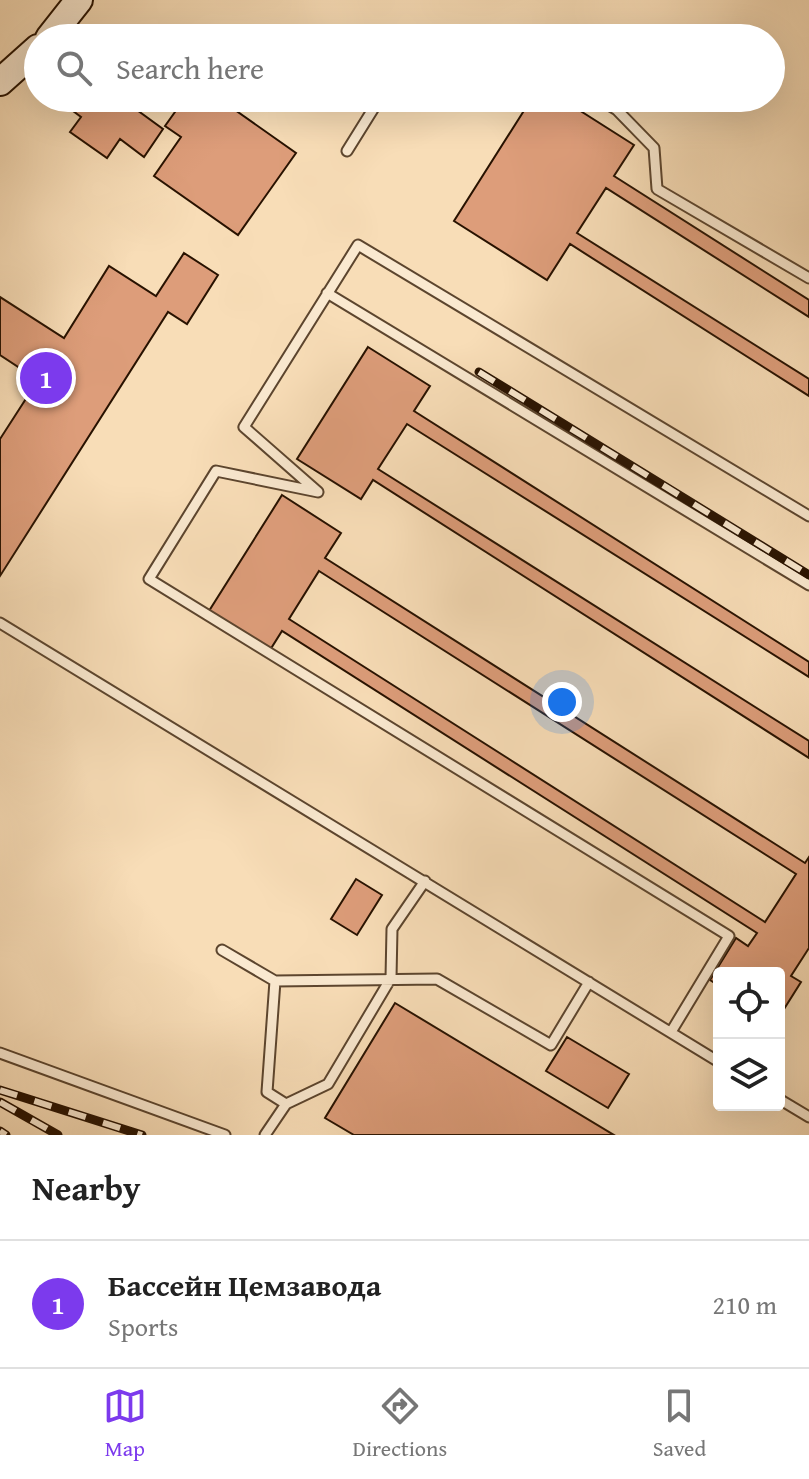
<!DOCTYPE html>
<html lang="en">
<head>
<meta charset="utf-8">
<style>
  :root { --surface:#fff; --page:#f2f2f2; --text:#222; --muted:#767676; --line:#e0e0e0; --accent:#7c3aed }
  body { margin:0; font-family:"Gentium Book Plus",serif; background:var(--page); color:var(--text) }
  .controls { position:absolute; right:24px; bottom:24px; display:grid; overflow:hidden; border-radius:8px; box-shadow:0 8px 32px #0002 }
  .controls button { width:72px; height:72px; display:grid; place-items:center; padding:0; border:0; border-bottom:2px solid var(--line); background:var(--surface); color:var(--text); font:40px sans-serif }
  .you { position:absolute; left:562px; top:702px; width:28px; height:28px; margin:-20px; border:6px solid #fff; border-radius:50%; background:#1a73e8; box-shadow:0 0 0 12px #1a73e833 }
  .badge { display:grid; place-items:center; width:52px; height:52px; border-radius:50%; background:var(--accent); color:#fff; font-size:26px; font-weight:700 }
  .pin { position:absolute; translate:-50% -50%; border:4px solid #fff; box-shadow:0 2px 8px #0006 }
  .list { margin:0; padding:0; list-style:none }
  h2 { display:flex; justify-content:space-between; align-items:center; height:104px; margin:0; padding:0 32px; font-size:34px }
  h2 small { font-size:26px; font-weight:400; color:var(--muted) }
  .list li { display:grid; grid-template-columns:52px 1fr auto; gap:24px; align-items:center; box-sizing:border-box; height:128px; padding:0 32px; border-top:2px solid var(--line) }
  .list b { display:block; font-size:30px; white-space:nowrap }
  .list p { margin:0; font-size:26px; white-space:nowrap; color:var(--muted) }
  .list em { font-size:26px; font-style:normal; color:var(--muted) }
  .icon { flex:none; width:44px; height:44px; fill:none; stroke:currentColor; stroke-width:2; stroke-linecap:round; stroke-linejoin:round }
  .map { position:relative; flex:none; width:809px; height:1135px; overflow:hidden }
  .search { position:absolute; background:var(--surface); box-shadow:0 8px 32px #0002; left:24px; right:24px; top:24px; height:88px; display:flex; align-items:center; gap:20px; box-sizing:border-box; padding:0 28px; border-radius:44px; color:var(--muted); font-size:30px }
  .sheet { height:232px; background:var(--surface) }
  nav { display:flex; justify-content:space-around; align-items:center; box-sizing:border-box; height:112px; border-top:2px solid var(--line); background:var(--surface); font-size:22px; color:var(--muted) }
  nav a { display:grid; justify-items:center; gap:4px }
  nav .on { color:var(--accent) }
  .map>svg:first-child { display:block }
  .building { fill:#dd9d7a; stroke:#281200; stroke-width:2; fill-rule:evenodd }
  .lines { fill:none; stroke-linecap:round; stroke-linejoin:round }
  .lane-casing { stroke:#5c452e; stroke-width:13 }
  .secondary-casing { stroke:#281200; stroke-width:30 }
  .lane { stroke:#fae9d0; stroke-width:9 }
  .secondary { stroke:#fae9d0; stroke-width:26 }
  .rail-casing { stroke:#281200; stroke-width:9 }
  .rail { stroke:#fae9d0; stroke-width:6; stroke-dasharray:18; stroke-linecap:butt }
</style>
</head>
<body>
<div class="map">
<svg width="809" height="1135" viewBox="0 0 809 1135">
  <rect width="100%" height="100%" fill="#f8ddb7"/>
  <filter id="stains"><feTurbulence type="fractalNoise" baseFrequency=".0025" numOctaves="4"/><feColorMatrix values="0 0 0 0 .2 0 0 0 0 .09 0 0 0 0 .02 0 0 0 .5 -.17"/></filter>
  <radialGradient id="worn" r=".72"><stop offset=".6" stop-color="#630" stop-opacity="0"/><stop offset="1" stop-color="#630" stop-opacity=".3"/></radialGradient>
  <path class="building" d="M70 98H146L137 110 163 129 144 157 120 139 107 158 70 132 81 117 65 105Z
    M185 98H218L296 153 238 235 154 176 181 137 165 126Z
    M532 98H560L634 145 614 176 809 300V317L606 188 577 233 809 379V396L570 244 547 280 454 221Z
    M184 253 218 275 187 324 168 312 0 576V439L38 380 0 355V297L64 338 109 266 156 296Z
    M368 347 430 386 414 411 809 662V677L407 424 378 469 809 741V758L373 480 361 499 297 459Z
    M282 495 341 533 325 558 805 863 809 857V948L791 976 801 982 779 1017V973H719V986L710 980 736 938 748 946 757 933 282 631 270 650 209 611ZM319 571 796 874 765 922 289 619Z
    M356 879 382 895 357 935 331 919Z
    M395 1003 614 1135H354L325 1118Z
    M567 1037 629 1074 608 1108 546 1071Z"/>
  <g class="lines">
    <g class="lane-casing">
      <path id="lane" d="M597 98 617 110 654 148 657 189 809 278
        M347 151 380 98
        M327 293 809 585
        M0 623 719 1062
        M222 950 275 981 437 979 551 1045 589 982
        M275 981 267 1092 286 1104
        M671 1032 729 936 149 579 216 471 318 492 244 427 358 245 809 516
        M0 1053 225 1135
        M779 1099 809 1117
        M265 1135 286 1104 328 1084 391 978 392 929 425 881"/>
    </g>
    <g class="secondary-casing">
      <path id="secondary" d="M49 38 79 0
        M0 82 38 48"/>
    </g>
    <use href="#lane" class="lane"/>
    <use href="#secondary" class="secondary"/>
    <g class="rail-casing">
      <path id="rail" d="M479 372 809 575
        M0 1090 142 1135
        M0 1102 58 1135
        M0 1131 6 1135"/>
    </g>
    <use href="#rail" class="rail"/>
  </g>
  <rect width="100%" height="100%" filter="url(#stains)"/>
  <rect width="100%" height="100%" fill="url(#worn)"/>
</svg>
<div class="controls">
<button><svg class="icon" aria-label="locate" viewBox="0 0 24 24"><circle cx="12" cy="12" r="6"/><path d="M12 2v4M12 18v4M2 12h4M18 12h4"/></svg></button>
<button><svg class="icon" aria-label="layers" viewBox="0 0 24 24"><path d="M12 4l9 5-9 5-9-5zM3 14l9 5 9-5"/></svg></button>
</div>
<div class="you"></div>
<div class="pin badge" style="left:46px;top:378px">1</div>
<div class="search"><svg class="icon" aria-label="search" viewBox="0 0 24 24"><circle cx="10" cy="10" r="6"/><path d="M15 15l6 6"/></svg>Search here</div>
</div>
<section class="sheet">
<h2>Nearby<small></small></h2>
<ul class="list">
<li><span class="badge">1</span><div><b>Бассейн Цемзавода</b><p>Sports</p></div><em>210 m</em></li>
</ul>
</section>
<nav>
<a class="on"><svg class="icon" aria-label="map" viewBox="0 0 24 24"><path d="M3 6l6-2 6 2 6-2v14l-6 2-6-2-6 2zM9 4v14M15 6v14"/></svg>Map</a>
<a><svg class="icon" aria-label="directions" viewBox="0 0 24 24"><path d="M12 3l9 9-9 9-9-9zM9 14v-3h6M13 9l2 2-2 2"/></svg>Directions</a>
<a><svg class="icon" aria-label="saved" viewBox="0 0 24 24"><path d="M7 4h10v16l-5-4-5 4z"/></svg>Saved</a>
</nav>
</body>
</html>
